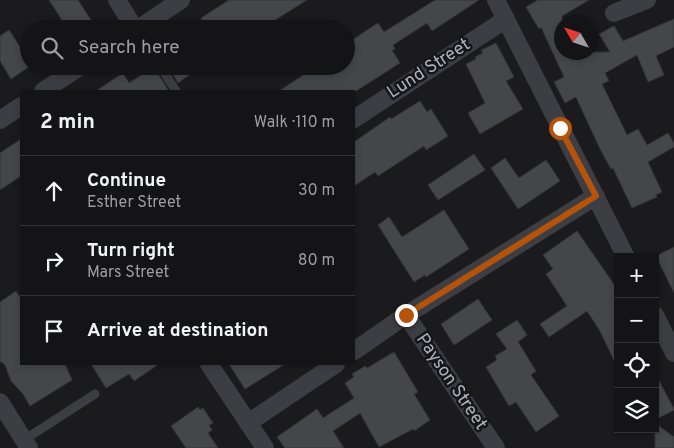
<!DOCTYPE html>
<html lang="en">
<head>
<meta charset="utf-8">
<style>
  :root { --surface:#141416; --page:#212123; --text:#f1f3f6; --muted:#9d9ea1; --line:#333335 }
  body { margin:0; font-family:Overpass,sans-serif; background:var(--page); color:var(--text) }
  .controls { position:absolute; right:15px; bottom:15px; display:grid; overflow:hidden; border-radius:0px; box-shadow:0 2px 8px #0003 }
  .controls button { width:45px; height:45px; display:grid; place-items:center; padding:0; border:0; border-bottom:1px solid var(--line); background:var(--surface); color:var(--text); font:25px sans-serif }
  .compass { position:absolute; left:554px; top:15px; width:45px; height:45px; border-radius:50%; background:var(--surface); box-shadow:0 2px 8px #0003; rotate:309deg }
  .stop { position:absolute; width:15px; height:15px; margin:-11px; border:4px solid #b45309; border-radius:50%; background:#fff }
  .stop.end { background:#b45309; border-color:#fff; box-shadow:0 1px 5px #0008 }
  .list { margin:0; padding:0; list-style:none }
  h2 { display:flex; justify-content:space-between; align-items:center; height:65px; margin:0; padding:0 20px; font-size:21px }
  h2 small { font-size:16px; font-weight:400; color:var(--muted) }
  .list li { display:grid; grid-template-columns:32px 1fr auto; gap:15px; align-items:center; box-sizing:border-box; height:70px; padding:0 20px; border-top:1px solid var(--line) }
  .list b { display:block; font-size:19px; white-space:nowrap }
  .list p { margin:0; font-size:16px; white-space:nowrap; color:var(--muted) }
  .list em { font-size:16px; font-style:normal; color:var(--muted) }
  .icon { flex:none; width:28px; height:28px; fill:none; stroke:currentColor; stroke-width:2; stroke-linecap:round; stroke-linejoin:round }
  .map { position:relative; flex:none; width:674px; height:448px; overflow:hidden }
  .search { position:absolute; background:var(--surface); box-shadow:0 2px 8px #0003; left:20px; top:20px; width:335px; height:55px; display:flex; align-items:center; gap:12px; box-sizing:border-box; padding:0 18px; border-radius:28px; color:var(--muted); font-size:19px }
  .panel { position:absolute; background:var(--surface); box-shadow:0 2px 8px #0003; left:20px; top:90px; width:335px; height:275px; border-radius:0px }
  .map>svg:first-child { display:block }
  .building { fill:#45464a; stroke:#353539 }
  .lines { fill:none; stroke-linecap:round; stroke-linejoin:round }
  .lane { stroke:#3d3e44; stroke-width:9 }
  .street { stroke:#3d3e44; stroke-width:18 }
  .route { stroke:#b45309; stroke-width:6 }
  .labels { text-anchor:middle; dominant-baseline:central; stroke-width:5; stroke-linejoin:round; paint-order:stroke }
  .street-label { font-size:18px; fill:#adb1bd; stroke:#161618 }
</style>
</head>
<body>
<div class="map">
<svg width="674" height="448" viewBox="0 0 674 448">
  <rect width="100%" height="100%" fill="#1b1b1d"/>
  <path class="building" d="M49 0H78L97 29H71L61 26 62 20Z
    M229 0H307L275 20 276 22 267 29H208L201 18Z
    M435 0H479L432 31 427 23 393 45 395 49 392 50 400 63 356 91H279L317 66H346V44L378 23 384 32Z
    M538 0H589L562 16V52H610L599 34 614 26 623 41 674 19V47L656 56 664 75 648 82 637 55 605 73 609 81 602 84 627 135 638 129 647 145 668 133 674 143V147L648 162 662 192 656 195 657 197 632 208 613 168 611 169 600 149 576 97 565 103 554 82 564 77 541 27 539 29 526 7Z
    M9 30 29 61V66H30L11 79 0 61V36Z
    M496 43 514 77 506 81 523 109 480 134 468 113 485 103 466 64 476 59 475 57 483 53 481 50Z
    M168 66H202L178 83Z
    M154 67 168 90 165 91H96L123 73 129 83Z
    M420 101 427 112 431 109 448 136 426 150 424 146 378 176 375 172 354 186V142L390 117 391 119Z
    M21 139V176L0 190V153Z
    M474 154 485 170 438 200 428 185Z
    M505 158 519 178 546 160 560 181 518 209 491 168Z
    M444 210 469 249 426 277 425 275 414 282 378 225 389 217 402 237Z
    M577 231 618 290V369L600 331 587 311 549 337 540 324 567 306 546 274 553 269 543 255Z
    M674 247V293L656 256Z
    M16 291 21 299V364H65L72 380 30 406 23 394 11 381 5 365 0 361V302Z
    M478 299 492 320 454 345 441 324Z
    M517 320 527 335 518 342 536 371 531 375 559 416 536 432 516 402 509 406 486 367 497 360 495 356 507 349 496 334Z
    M394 352 418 392 414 394 430 420 414 431 413 429 379 447 360 413 333 431 344 448H285L277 437 317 409 323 418 354 398 345 383 354 377 352 374 365 366 367 368Z
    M91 364H159L134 381 129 374 106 388Z
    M229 364H285L245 389Z
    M655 373 674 409V410L655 420Z
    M198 407 200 410 203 408 213 423 209 425 212 430 208 433 218 448H186L171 426Z
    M655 423 674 437V448H655Z"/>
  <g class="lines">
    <path class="lane" d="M160 66 176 91
      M24 440 95 394"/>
    <path class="street" d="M117 0 135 29
      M496 0 626 257
      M614 13 647 0
      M138 29 181 0
      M43 91 81 66
      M354 119 506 19
      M0 120 21 106
      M406 315 496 448
      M655 315 674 353
      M354 351 406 315 596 196
      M209 364 265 448
      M0 402 29 448
      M248 423 336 364"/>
  </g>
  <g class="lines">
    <path class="route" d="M406 315 596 196 560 128"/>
  </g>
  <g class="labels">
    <g class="street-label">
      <text transform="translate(429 69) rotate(-33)">Lund Street</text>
      <text transform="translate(451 382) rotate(56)">Payson Street</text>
    </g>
  </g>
</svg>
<div class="controls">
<button>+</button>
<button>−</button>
<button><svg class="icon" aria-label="locate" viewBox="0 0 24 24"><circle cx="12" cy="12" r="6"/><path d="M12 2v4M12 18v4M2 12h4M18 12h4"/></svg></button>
<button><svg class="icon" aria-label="layers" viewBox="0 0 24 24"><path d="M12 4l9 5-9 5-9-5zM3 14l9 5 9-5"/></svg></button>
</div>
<svg class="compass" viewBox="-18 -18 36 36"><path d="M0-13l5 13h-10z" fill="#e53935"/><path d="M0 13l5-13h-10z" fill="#9d9ea1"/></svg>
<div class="stop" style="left:560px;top:128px"></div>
<div class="stop end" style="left:406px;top:315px"></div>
<div class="search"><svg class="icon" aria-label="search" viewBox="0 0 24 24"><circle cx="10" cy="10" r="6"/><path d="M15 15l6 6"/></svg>Search here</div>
<section class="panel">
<h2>2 min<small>Walk · 110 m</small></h2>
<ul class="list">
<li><svg class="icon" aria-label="ahead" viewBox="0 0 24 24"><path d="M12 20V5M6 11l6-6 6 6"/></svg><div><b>Continue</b><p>Esther Street</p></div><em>30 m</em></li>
<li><svg class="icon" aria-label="right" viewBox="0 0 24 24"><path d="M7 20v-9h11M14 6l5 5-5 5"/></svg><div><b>Turn right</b><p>Mars Street</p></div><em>80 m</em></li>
<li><svg class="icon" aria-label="arrive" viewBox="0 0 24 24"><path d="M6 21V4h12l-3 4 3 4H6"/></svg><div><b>Arrive at destination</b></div></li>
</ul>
</section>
</div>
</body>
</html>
